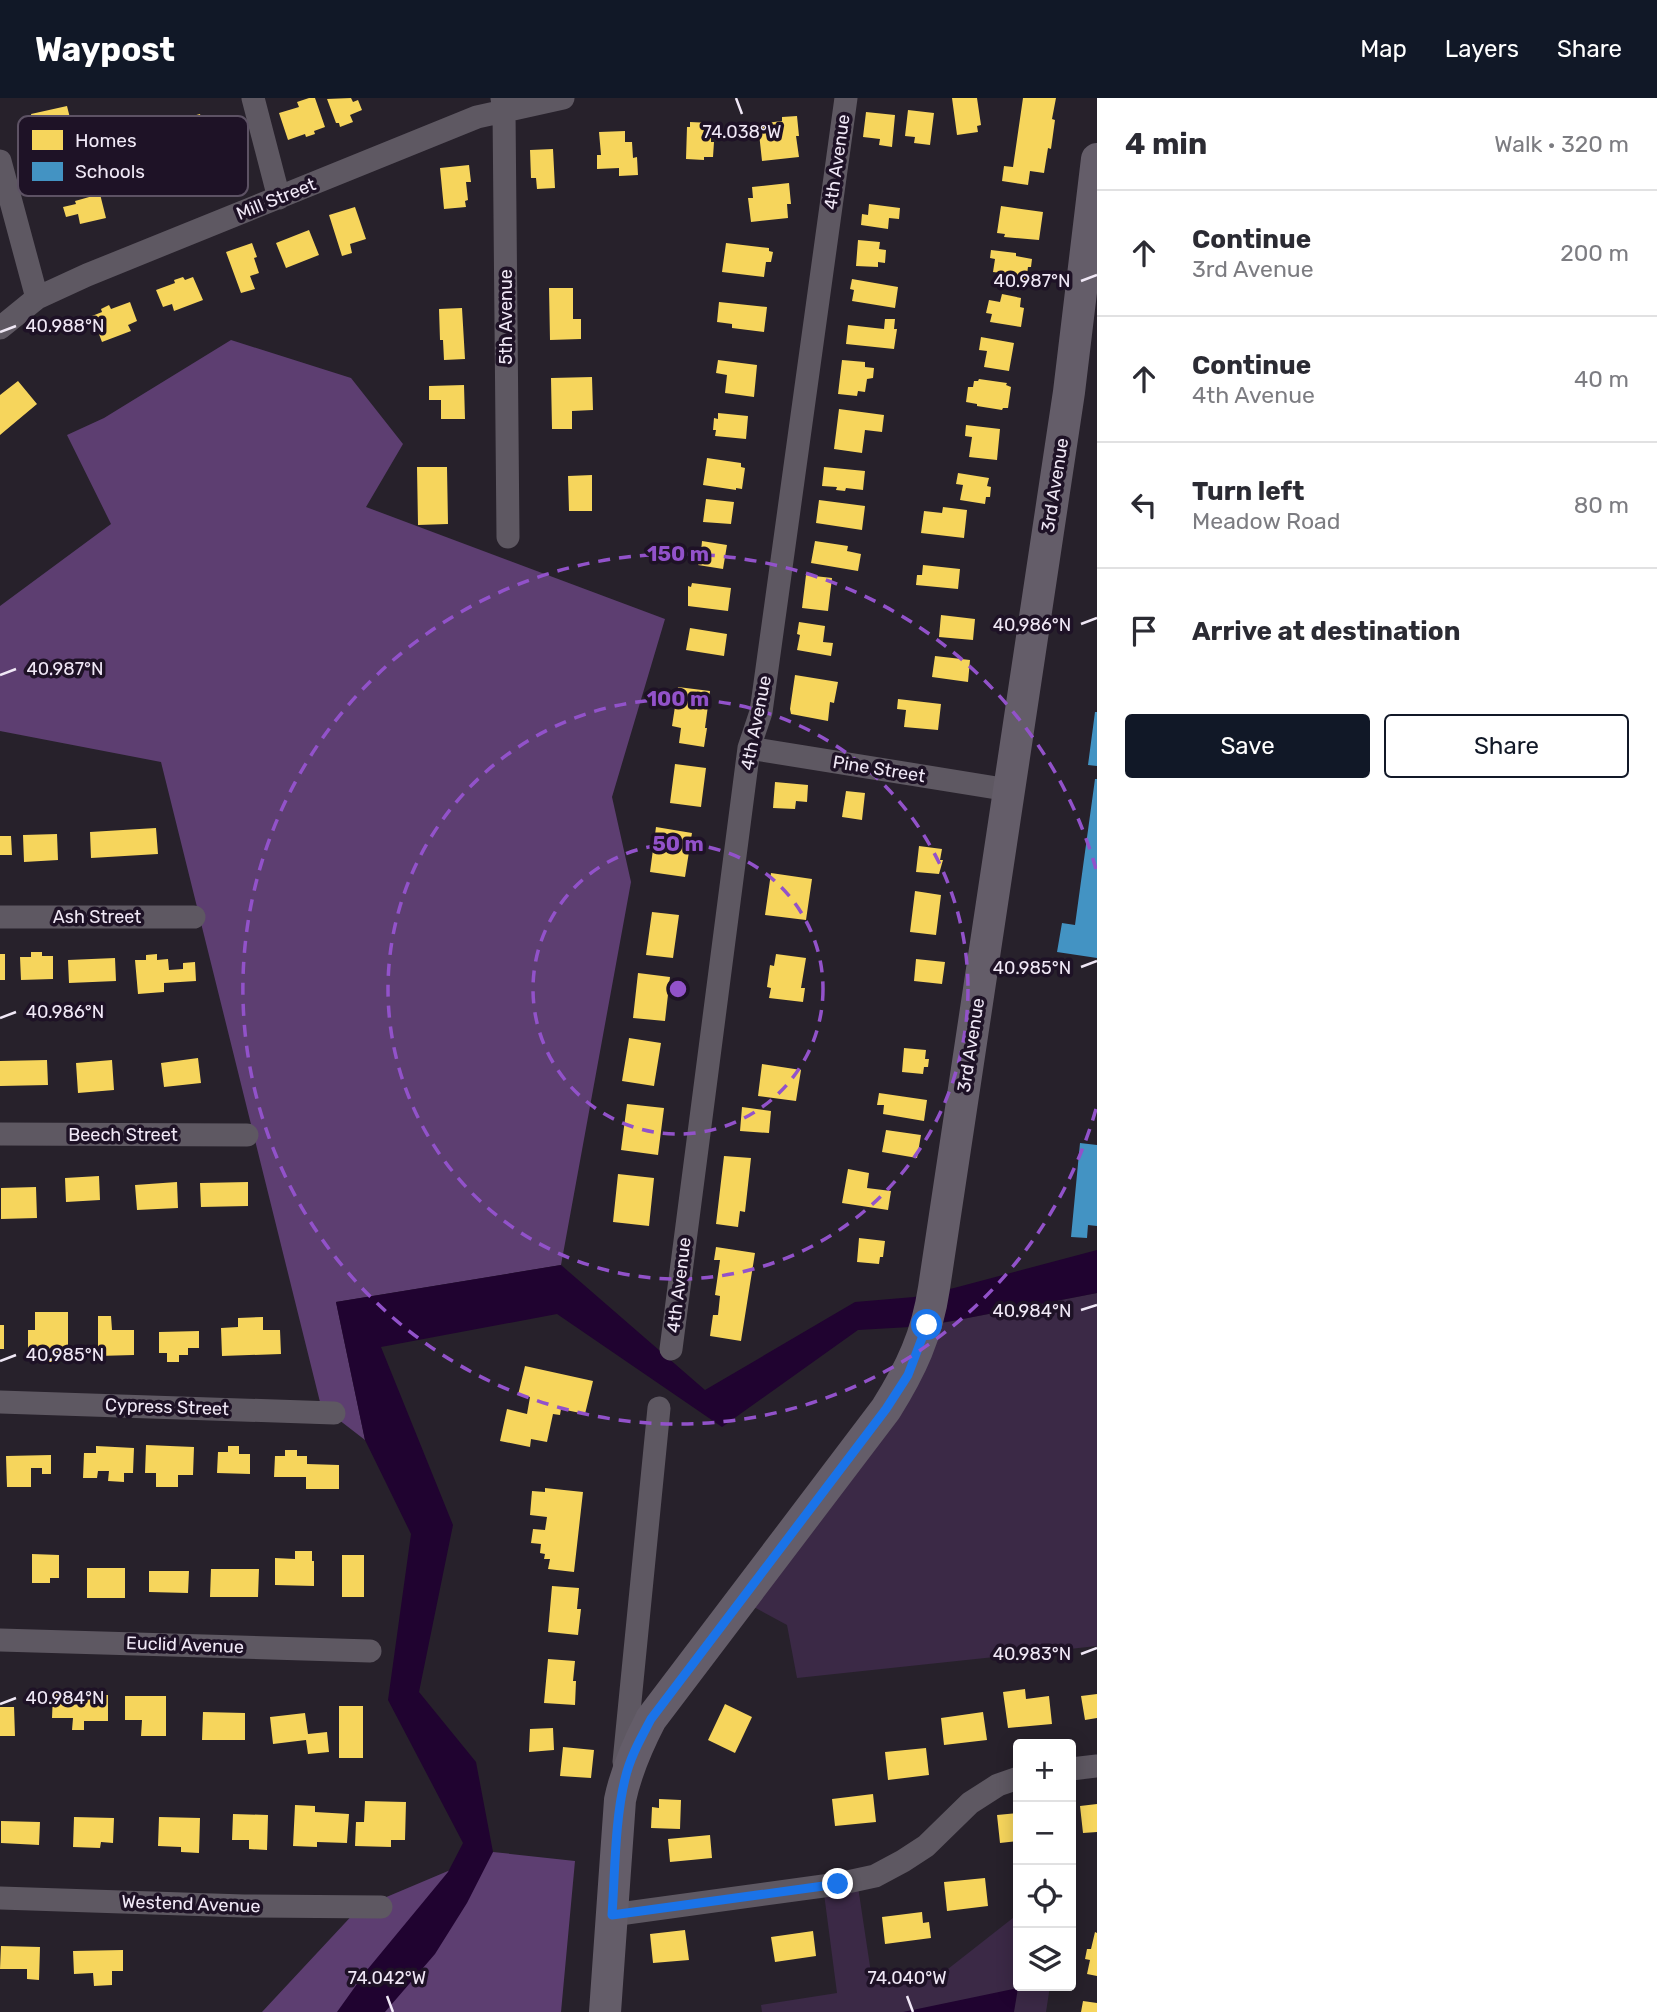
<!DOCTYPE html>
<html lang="en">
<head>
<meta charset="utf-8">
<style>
  :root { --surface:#fff; --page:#f2f2f3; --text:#2b2b33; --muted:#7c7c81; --line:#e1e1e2; --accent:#111827 }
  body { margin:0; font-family:Rubik,sans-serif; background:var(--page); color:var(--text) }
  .controls { position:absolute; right:21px; bottom:21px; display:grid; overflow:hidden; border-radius:7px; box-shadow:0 4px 18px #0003 }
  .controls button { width:63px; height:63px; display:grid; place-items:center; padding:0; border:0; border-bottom:2px solid var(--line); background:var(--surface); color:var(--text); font:35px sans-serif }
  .stop { position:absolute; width:21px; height:21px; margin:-16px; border:5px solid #1a73e8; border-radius:50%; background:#fff }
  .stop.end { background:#1a73e8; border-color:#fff; box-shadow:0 2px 7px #0008 }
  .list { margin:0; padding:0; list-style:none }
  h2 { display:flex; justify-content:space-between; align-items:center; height:91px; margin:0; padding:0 28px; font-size:30px }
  h2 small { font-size:23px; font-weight:400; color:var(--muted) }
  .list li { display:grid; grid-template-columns:46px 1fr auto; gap:21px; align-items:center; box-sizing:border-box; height:126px; padding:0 28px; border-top:2px solid var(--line) }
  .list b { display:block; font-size:26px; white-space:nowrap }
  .list p { margin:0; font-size:23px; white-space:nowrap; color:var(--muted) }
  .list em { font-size:23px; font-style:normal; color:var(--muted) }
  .actions { display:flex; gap:14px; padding:21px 28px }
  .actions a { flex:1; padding:16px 0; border:2px solid var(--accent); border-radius:7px; text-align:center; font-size:24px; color:var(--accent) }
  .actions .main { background:var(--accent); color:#fff }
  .icon { flex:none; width:38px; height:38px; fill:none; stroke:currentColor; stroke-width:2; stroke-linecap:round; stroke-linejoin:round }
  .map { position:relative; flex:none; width:1097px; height:1914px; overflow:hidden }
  header { display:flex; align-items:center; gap:42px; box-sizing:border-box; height:98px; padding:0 35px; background:var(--accent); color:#fff }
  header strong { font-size:33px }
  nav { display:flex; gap:38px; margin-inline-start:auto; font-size:24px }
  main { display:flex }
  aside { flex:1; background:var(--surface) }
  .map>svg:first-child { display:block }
  .green { fill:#3b2946 }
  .forest { fill:#5d3e71 }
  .water { fill:#200330 }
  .homes { fill:#f6d55c }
  .schools { fill:#4393c3 }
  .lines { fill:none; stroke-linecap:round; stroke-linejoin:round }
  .street { stroke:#5e5862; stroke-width:23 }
  .secondary { stroke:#645d69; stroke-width:32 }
  .route { stroke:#1a73e8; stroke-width:9 }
  .ticks { fill:none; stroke:#f0e8f6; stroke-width:2.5 }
  .ring { fill:none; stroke:#9252ca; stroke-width:3.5; stroke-dasharray:12 9 }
  .labels { text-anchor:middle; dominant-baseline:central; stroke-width:7; stroke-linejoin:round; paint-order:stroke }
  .street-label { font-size:18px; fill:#f0e8f6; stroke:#1e1226 }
  .key { fill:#1e1226; stroke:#5d5264; stroke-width:2 }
  .key-label { font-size:19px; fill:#f0e8f6 }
  .ticks-label { font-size:18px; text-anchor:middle; fill:#f0e8f6; stroke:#1e1226; stroke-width:7; stroke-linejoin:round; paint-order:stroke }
  .centre { fill:#9252ca; stroke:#1e1226; stroke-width:3.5 }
  .ring-label { font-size:21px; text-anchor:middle; font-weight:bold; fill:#9252ca; stroke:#1e1226; stroke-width:7; stroke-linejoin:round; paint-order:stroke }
</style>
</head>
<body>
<header>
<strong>Waypost</strong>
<nav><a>Map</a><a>Layers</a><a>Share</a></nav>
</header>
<main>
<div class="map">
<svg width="1097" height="1914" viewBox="0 0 1097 1914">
  <rect width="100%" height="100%" fill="#27212b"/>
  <path class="green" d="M1097 1195V1548L797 1580 787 1527 741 1502 927 1228Z
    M857 1782 871 1875 890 1886 939 1878 1018 1816V1888H1050L1046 1914H762L761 1907 837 1895 823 1788Z"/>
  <path class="forest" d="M231 242 351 280 403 346 366 409 665 521 612 699 631 784 561 1167 336 1204 365 1342 321 1308 161 664 0 633V508L111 426 67 337 104 320Z
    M493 1754 575 1763 561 1914H262L358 1811Z"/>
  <path class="water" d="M1097 1152V1195L952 1223 910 1229 858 1232 722 1329 557 1216 381 1249 453 1427 419 1594 476 1664 493 1754 467 1805 435 1856 385 1914H337L367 1872 448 1774 463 1745 388 1602 411 1436 365 1342 336 1204 561 1167 705 1292 855 1204 914 1199 954 1190Z
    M1018 1890 1014 1914H903Z"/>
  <path class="homes" d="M309 0H315L325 29 314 33 315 36 306 39 305 36 288 42 279 15 299 9 297 4Z
    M351 0 353 4 358 2 362 12 350 17 353 24 340 29 339 25H336L327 1Z
    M952 0H977L981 27 977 28 978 34 957 37Z
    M1023 0H1056L1052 21 1055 22 1051 51 1048 50 1044 75 1030 73 1028 87 1002 83 1004 68 1013 69Z
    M67 8 73 32 36 41 31 16Z
    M908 12 934 15 930 47 914 45 915 39 905 38Z
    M866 14 895 17 892 49 879 47 880 41 863 39Z
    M200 16 202 24 205 23 209 38 186 44 188 53 168 58 167 55 161 56 156 39 170 36 167 25Z
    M797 18 799 38H796L799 59 762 63 758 26 782 23V19Z
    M690 24 711 25V44H714L713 59H704V62L686 61 687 29H690Z
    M625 33V44H632L633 60 637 59 638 77 619 78V70L597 71V57H601L599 34Z
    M553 51 555 90 537 91 536 80H531L530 52Z
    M469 67 471 84H466L468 102 465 103 466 109 444 111 440 70Z
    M789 85 791 106H787L788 120 751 124 748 100H753L752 89Z
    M100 96 106 120 80 126 78 116 66 119 63 109 76 106 75 103Z
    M869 106 900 110 899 121 889 120 888 131 861 127 862 116 868 117Z
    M1001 108 1043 114 1039 142 1004 139 1005 136 997 135Z
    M355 109 366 141 350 146 352 155 342 158 329 117Z
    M309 132 319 157 286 170 276 145Z
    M858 142 880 144 879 151 886 152 885 165 878 164V169L856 168Z
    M252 145 257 159 254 160 259 175 250 178 255 191 241 195 226 154Z
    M726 145 769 150V153L773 154 771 164H766L764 179 722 174Z
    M991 152 1016 155V158L1032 161 1031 169H1028L1026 184 1008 182 1009 176 993 174 995 161 990 160Z
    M183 179 185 182 193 179 203 202 174 213 172 206 163 209 156 192 175 185 174 182Z
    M852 181 898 189 895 210 852 203 854 192 850 191Z
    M549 190H573V221H581V241L550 242Z
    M1002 196 1021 200 1020 209 1024 210 1021 229 990 224 992 216 986 215 989 202 1000 204Z
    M130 204 137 223 128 227 131 233 102 244 92 218 102 214 101 211 109 207 111 211Z
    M719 204 767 209 764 234 732 230V226L717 224Z
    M462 210 465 261 444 262 443 242H440L439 211Z
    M885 221H895L894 231H897L894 251 846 246 848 227 884 231Z
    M981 239 1014 245 1009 273 984 269 987 253 979 252Z
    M718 262 757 267 754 299 725 295 727 277 716 275Z
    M842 262 865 264V269L874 270 873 280 867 281 865 294 858 293 857 298 838 296Z
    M592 279 593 312 572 313V331H552L551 280Z
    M979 281 1007 285 1006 287 1011 289 1008 310H1003L1002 312 977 308V306L966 304 968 289H973L974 283H978Z
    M18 283 37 306 0 337V297Z
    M464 287 465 321H441V302H429V288Z
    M839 311 884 317 882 334 865 332 862 355 834 351Z
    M718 315 748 318 746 341 715 338 716 332H713L714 320 718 321Z
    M966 327 1000 331 997 362 969 359 972 339 965 338Z
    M707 360 741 365V369L745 370 742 391 736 390V392L703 387Z
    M417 369H447L448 426 418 427Z
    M824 369 865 373 863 392 846 390 845 393 836 392 837 389 822 388Z
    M958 375 989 380 987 388 991 389 990 399H986L985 406 960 402 963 387 956 386Z
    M592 377V413H569L568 378Z
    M706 401 734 404 731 426 703 424Z
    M819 402 865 408 862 432 816 425Z
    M943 409 967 412 964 440 921 435 924 413 942 415Z
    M702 443 727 447 723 471 698 467 699 465 693 464 695 453 701 454Z
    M815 443 848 448 847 453 861 456 858 473 811 465Z
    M923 467 960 471 958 491 916 487 917 477H922Z
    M806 477 832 480 828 513 802 510Z
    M692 485 731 490 728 513 688 508V488L691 489Z
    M941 517 975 521 973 542 939 539Z
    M799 524 825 528 823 544 833 545 831 558 797 552 800 537 797 536Z
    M690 530 727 536 724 558 686 552Z
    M935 558 970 562 968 584 932 579Z
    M795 577 838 584 834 605 830 604 828 623 791 616 790 611Z
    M678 589 710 593 705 630H707L704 649 679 645 681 630 672 628Z
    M898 601 941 606 938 632 904 629 906 612 897 611Z
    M675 666 706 670 701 709 670 705Z
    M775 684 808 687 807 704 796 703 795 711 773 710Z
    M846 693 865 695 862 722 842 719Z
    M656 729 692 735 685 779 650 774Z
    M156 730 158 756 91 760 90 734Z
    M57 736 58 762 24 764 23 737Z
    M0 738H11L12 757H0Z
    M919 748 942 751 940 762H943L939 776 916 774Z
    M771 775 812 781 806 822 765 817Z
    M915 793 941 797 936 837 910 834Z
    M652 814 679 817 673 860 646 857Z
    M31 854H42V858H53V881L21 882 20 859H31Z
    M0 856H5V882H0Z
    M157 856V862L168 861 169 872 183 871V865L195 864 196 883 164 885V894L138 896 135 862H146V857Z
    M776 856 806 860 801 890H805L803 904 769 900 771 890 767 889 770 867 774 868Z
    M115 860 116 883 69 885 68 862Z
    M916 861 945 864 942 886 914 883Z
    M638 875 670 879 665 923 633 920Z
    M629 940 661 945 654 988 622 983Z
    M904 950 926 952 925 961H929L928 969H924L923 976 902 974Z
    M198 960 201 985 164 989 161 965Z
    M47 962 48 987 0 988V963Z
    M112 962 114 992 78 995 76 965Z
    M762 966 801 972 796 1003 758 998Z
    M879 995 927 1002 924 1023 883 1016 884 1007H877Z
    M627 1006 664 1010 658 1057 621 1052Z
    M742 1009 771 1013 769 1035 740 1033Z
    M886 1032 921 1037 917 1060 882 1054Z
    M724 1058 751 1060 745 1114 740 1113 738 1129 716 1126Z
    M848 1071 869 1075 867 1090 891 1093 888 1112 842 1105Z
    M618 1076 654 1080 649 1128 613 1124Z
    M99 1078 100 1102 66 1104 65 1080Z
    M177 1084 178 1110 137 1112 135 1087Z
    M248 1084V1108L201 1109 200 1085Z
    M36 1089 37 1120 1 1121V1090Z
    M859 1140 885 1143 883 1159H880L879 1166 857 1164Z
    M716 1149 755 1155 741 1243 710 1238 713 1217H718L720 1198 715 1197 720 1162H714Z
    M35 1214H68V1257L55 1258V1264H31V1255H28V1232H35Z
    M98 1218H111L112 1232H134V1257L98 1258Z
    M263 1219V1232H280L281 1256 222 1258 221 1230 238 1229V1220Z
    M0 1227H4V1251H0Z
    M199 1233V1250H188V1257H179V1264H167V1255H159V1234Z
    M525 1268 593 1283 585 1316 561 1311 560 1317 553 1316 547 1344 531 1341 530 1349 500 1343 507 1311 527 1316 530 1299 518 1297Z
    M146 1347 194 1349 193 1377H178V1389H156V1375H145Z
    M96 1348 134 1350 133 1375H124V1384L108 1383 109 1373H98L97 1380H83L84 1355H96Z
    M228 1348H239V1356H250V1376L217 1375 218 1354H228Z
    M285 1352H297V1358H307V1366L339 1367V1391H306V1379H274L275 1358H285Z
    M51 1357V1376H42V1370H31V1389H7L6 1358Z
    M545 1390 583 1394 574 1474 548 1471 550 1461H544L545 1456 540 1455 541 1446 531 1445 533 1431 545 1432 547 1419 530 1417 532 1393 545 1394Z
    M295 1453H312V1463H314V1488L275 1487V1460L295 1461Z
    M32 1456 59 1457V1480H50V1485H32Z
    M342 1457H364V1499H342Z
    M87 1470H125V1500H87Z
    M211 1471H259L258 1499H210Z
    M149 1473H189L188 1495 149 1494Z
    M552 1488 579 1490 577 1511H581L578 1537 548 1534Z
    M548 1561 575 1563 573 1583H576L575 1607 544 1605Z
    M1025 1591 1026 1601 1049 1598 1052 1626 1008 1630 1003 1594Z
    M53 1596 108 1597V1623H84V1632H72L73 1620H52Z
    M1097 1596V1620L1085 1622 1081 1598Z
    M125 1598H166V1638H141L142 1622H125Z
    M725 1606 752 1619 735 1655 708 1642Z
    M339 1608H363V1660H339Z
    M0 1609H14L15 1638H0Z
    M203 1614 245 1615V1642H202Z
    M983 1614 987 1642 944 1647 941 1620Z
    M305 1615 308 1636 327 1634 329 1654 308 1656 306 1642 273 1646 270 1619Z
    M553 1630 554 1652 529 1654 530 1631Z
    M563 1649 594 1652 591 1680 560 1678Z
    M926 1650 929 1677 888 1682 885 1654Z
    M873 1696 876 1724 835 1728 832 1701Z
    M659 1701 681 1702 680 1731 651 1730 652 1709 659 1710Z
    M365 1703 406 1704 405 1742H391V1749L355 1748 356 1724H364Z
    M1097 1706V1734L1083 1735 1080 1708Z
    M295 1707 315 1708V1714L349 1716 347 1745 317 1744V1749L293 1748Z
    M1018 1715V1743L1000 1745 997 1717Z
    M233 1716 268 1717 267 1752 249 1751V1742H232Z
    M74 1719 114 1720 113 1745 101 1744 100 1750 73 1749Z
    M159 1719 200 1720 199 1755 181 1754V1749L158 1748Z
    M1 1723 40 1724 39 1747 1 1745Z
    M710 1737 712 1760 670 1764 668 1741Z
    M985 1780 988 1808 947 1813 944 1784Z
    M922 1814 923 1825 929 1824 931 1840 885 1846 882 1819Z
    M685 1832 689 1862 653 1865 650 1836Z
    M813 1833 816 1858 775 1864 771 1839Z
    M1095 1834 1097 1835V1878L1087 1876 1090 1862 1085 1861 1087 1851H1091Z
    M1 1848 40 1849 39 1882 27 1881V1871H0Z
    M123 1852V1873H112V1887L94 1888 93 1875 74 1876 73 1853Z
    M1083 1903 1097 1905V1914H1081Z"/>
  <path class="schools" d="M1095 614H1097V668L1088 667Z
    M1095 681H1097V860L1057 854 1062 825 1075 827Z
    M1080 1045 1097 1047V1128L1088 1127 1087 1140 1071 1139Z"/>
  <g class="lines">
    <path class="street" d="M253 0 279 100
      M502 0 504 12 508 439
      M0 63 37 200
      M0 230 37 200 87 177 477 19 563 0
      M749 650 1009 692
      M0 819H194
      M0 1036 247 1037
      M671 1251 749 650 761 614 846 0
      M0 1304 334 1315
      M0 1542 370 1553
      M624 1664 659 1310
      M1071 1671 1097 1668
      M0 1800 244 1808 381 1809
      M612 1817 838 1786 875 1778 903 1763 926 1748 970 1705 998 1687 1018 1680"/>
    <path class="secondary" d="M605 1914 620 1702C626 1673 637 1648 651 1621L886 1311C911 1271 927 1237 934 1190L1069 294 1097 61"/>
  </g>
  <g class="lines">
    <path class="route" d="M838 1786 612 1817C615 1774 615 1721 625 1681 630 1659 641 1640 651 1621L886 1311 908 1277 927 1227"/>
  </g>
  <path class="ticks" d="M736 0 742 16M1081 183 1097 177M0 234 16 228M1081 526 1097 520M0 577 16 571M1081 869 1097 863M0 920 16 914M1081 1212 1097 1207M0 1263 16 1257M1081 1556 1097 1550M0 1606 16 1600M387 1898 393 1914M907 1898 913 1914"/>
  <g class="ring">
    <circle cx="678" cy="891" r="145"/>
    <circle cx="678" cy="891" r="290"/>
    <path d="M1096 1011A435 435 0 1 1 1096 771"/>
  </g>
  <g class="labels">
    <g class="street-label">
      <text transform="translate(837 64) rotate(-82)">4th Avenue</text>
      <text transform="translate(276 101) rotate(-22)">Mill Street</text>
      <text transform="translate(506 219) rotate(-90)">5th Avenue</text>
      <text transform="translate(1055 387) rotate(-81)">3rd Avenue</text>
      <text transform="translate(756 625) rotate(-79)">4th Avenue</text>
      <text transform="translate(879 671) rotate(9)">Pine Street</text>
      <text x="97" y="819">Ash Street</text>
      <text transform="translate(971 947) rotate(-81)">3rd Avenue</text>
      <text x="123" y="1037">Beech Street</text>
      <text transform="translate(679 1187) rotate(-83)">4th Avenue</text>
      <text transform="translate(167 1309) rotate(2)">Cypress Street</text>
      <text transform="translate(185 1547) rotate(2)">Euclid Avenue</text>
      <text transform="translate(191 1806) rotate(2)">Westend Avenue</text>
    </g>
  </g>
  <rect x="18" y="18" width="230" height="80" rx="10" class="key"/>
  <rect x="32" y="32" width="31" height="20" fill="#f6d55c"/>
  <rect x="32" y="64" width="31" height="19" fill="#4393c3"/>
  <g class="key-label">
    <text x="75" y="49">Homes</text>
    <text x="75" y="80">Schools</text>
  </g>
  <g class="ticks-label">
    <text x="742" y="40">74.038°W</text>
    <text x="1032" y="189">40.987°N</text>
    <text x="65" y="234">40.988°N</text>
    <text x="1032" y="533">40.986°N</text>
    <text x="65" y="577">40.987°N</text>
    <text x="1032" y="876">40.985°N</text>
    <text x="65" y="920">40.986°N</text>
    <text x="1032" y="1219">40.984°N</text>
    <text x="65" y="1263">40.985°N</text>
    <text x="1032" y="1562">40.983°N</text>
    <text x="65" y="1606">40.984°N</text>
    <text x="387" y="1886">74.042°W</text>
    <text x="907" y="1886">74.040°W</text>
  </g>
  <circle cx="678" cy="891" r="10" class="centre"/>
  <g class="ring-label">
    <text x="678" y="463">150 m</text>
    <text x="678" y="608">100 m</text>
    <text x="678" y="753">50 m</text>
  </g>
</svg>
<div class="controls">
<button>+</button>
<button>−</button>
<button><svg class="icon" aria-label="locate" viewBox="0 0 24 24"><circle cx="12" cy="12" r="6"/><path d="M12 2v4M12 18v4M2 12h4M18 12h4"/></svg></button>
<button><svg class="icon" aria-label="layers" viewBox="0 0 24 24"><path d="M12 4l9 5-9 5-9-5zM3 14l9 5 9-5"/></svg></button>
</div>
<div class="stop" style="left:927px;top:1227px"></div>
<div class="stop end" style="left:838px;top:1786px"></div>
</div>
<aside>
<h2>4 min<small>Walk · 320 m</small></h2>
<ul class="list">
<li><svg class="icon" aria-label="ahead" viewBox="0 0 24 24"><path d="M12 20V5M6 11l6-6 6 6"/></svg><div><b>Continue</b><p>3rd Avenue</p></div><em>200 m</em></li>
<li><svg class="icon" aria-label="ahead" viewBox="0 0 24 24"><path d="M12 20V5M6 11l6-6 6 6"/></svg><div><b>Continue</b><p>4th Avenue</p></div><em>40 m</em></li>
<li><svg class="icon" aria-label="left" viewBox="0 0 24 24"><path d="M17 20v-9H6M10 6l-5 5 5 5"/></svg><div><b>Turn left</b><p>Meadow Road</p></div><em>80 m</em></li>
<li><svg class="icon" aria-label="arrive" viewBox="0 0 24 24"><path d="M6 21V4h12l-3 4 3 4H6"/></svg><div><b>Arrive at destination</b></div></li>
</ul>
<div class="actions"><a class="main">Save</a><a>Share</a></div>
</aside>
</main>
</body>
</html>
